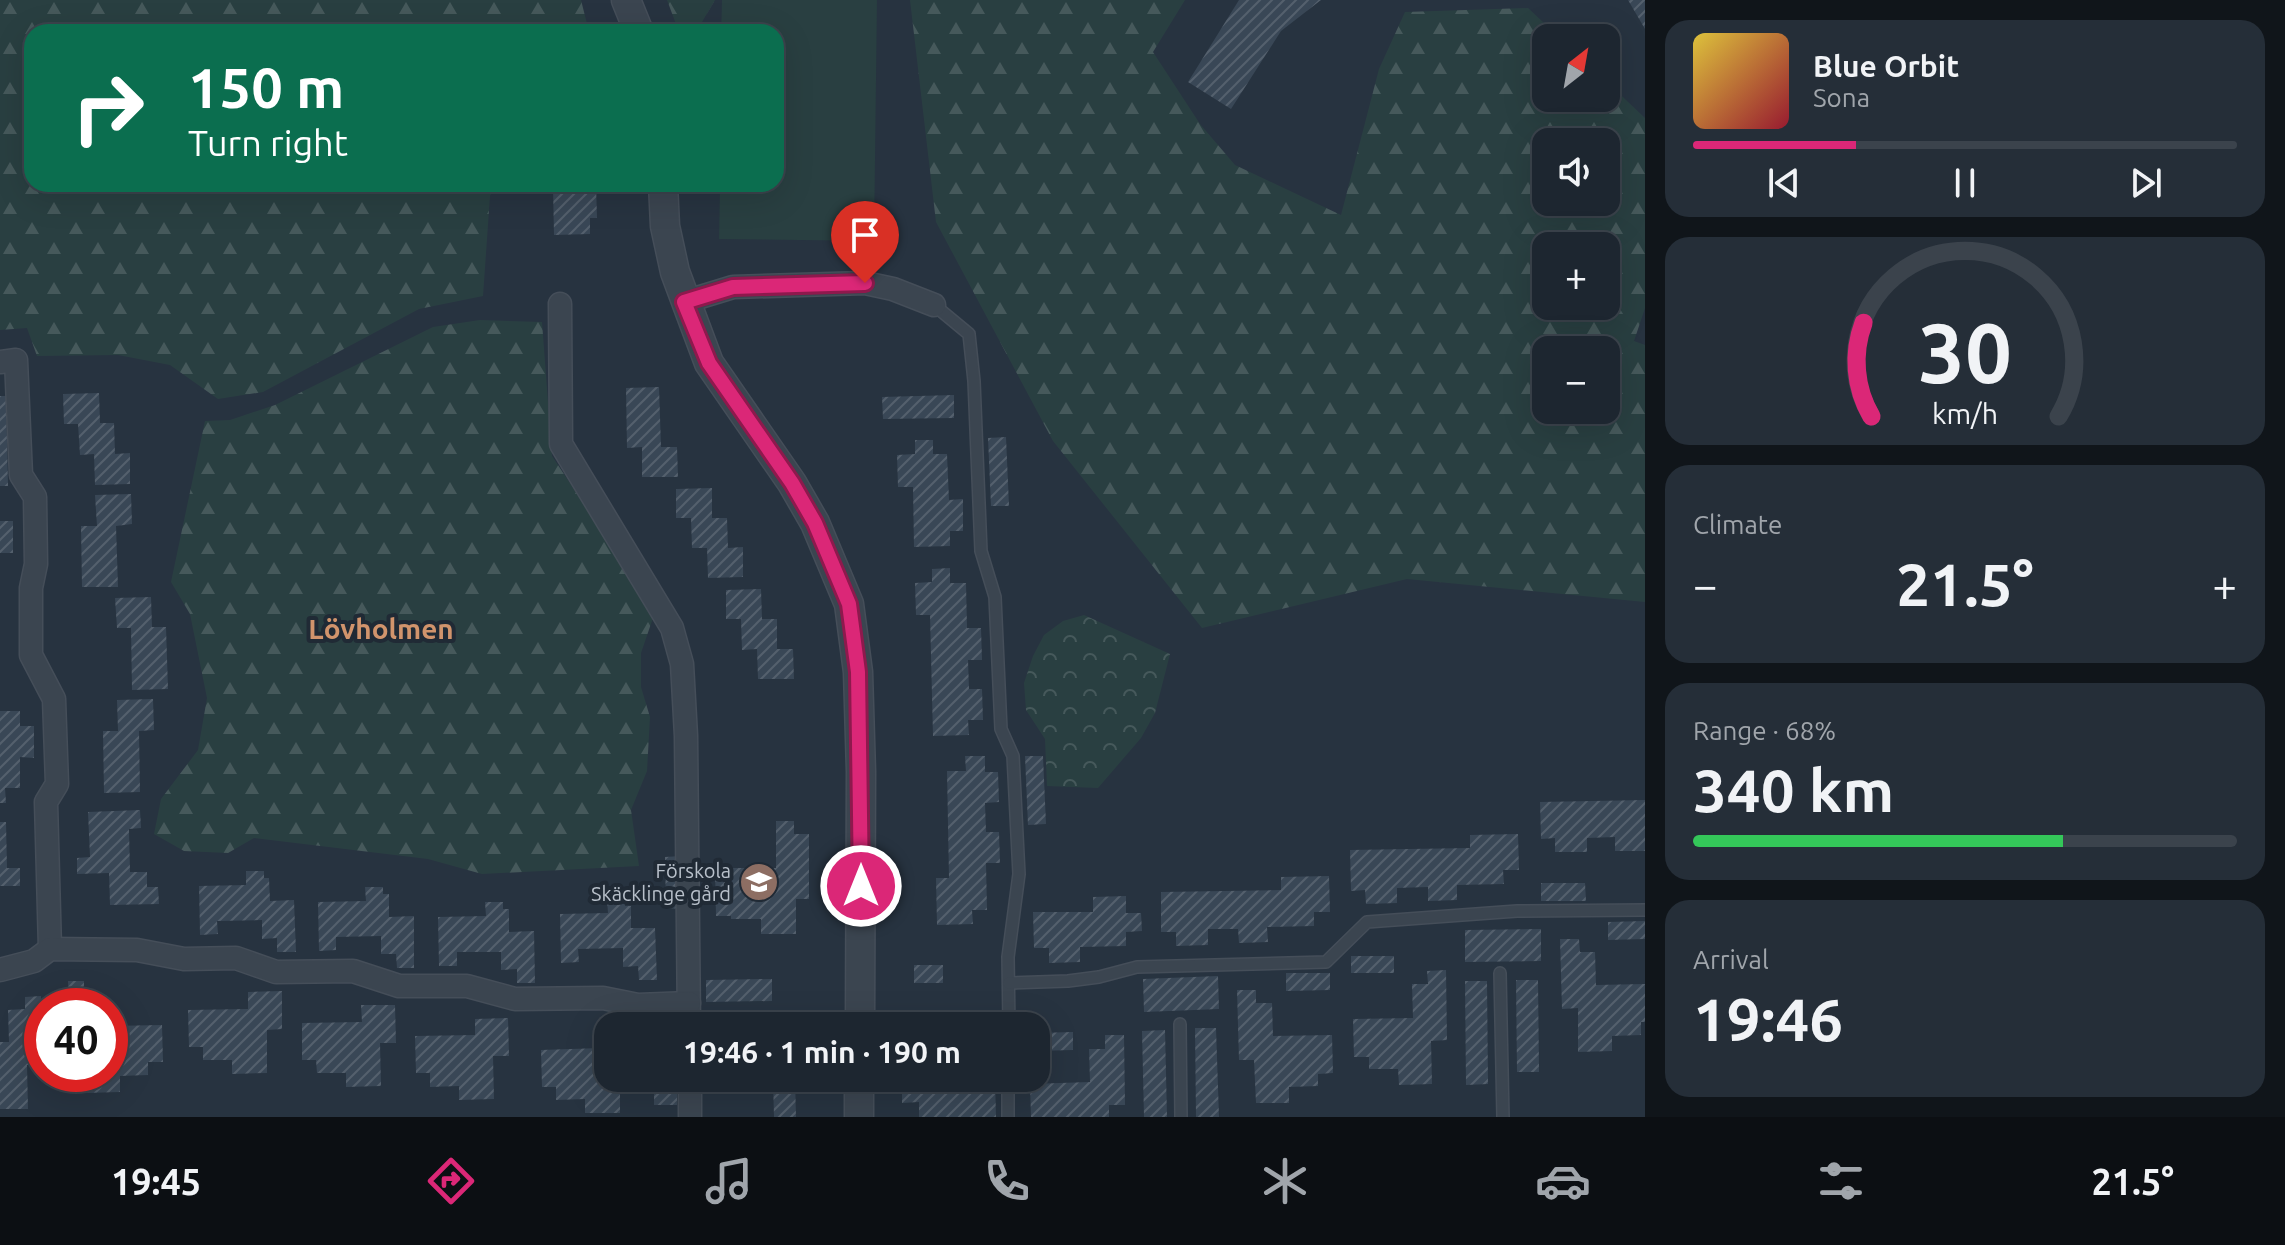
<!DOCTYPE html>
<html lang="en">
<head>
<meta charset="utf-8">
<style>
	body { margin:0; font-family:Ubuntu,sans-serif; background:#252e38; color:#f1f3f6; height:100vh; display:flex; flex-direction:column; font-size:30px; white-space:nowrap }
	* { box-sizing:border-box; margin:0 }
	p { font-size:26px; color:#a0a5ab }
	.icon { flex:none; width:44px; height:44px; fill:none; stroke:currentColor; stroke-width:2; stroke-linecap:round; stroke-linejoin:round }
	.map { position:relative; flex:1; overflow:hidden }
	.side { display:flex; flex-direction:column; gap:20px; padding:20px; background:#10151a; width:640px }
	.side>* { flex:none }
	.top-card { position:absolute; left:24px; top:24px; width:760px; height:168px; border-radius:24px; box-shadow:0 8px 32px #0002,0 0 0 2px #3b434c; background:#0b6e4f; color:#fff; overflow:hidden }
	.needle { width:52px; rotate:31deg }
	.controls { position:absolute; left:1532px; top:24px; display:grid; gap:16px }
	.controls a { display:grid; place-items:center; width:88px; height:88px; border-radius:16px; background:#1d2630; box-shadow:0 8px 32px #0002,0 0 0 2px #3b434c; font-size:40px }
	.speed { position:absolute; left:24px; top:988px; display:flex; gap:16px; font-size:40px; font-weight:700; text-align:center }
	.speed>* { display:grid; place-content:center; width:104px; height:104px; border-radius:50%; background:#1d2630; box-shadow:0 8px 32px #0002,0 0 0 2px #3b434c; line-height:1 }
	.speed .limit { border:12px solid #d22; background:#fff; color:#111 }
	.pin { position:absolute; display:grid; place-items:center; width:68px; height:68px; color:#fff; margin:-82px -34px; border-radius:50% 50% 50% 0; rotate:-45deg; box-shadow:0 0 8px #0007 }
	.pin .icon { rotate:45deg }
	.me { position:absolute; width:88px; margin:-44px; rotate:0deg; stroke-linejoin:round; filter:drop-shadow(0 0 6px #0008) }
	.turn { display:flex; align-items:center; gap:28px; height:168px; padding:0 32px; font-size:36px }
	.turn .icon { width:104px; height:104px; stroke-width:2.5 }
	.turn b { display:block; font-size:56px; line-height:68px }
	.big { font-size:60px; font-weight:700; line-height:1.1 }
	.side .card { flex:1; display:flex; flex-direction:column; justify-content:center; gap:12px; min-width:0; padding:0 28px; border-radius:24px; background:#252e38 }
	.side .dial { align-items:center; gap:0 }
	.dial svg { height:208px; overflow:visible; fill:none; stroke:#3b434c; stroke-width:7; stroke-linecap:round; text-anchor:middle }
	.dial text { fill:#f1f3f6; stroke:none }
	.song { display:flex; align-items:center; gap:24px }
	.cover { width:96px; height:96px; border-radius:12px; background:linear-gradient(135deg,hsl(50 70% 55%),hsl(350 70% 35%)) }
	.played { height:8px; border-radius:4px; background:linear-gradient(90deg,#db2777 30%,#3b434c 30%) }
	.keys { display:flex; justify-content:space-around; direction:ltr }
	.heat { display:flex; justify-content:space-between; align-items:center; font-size:44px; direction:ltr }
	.charge { height:12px; border-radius:6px; background:linear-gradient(90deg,#34c759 68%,#3b434c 0) }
	.trip { position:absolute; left:594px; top:1012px; width:456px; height:80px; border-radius:24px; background:#1d2630; box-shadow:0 8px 32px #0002,0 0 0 2px #3b434c; font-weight:700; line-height:80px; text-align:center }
	.tabs { display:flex; height:128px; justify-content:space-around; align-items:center; background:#0c0f13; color:#a0a5ab }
	.tabs .icon { width:56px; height:56px }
	.tabs .current { color:#db2777 }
	.tabs b { font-size:36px; color:#f1f3f6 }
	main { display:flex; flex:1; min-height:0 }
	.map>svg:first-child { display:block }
	.forest { fill:url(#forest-firs); fill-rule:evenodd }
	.park { fill:url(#park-crowns) }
	.pitch { fill:#293f41 }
	.building { fill:url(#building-hatch) }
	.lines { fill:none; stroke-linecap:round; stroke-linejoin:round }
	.service-casing { stroke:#454e59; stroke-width:14 }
	.minor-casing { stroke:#454e59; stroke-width:25 }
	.tertiary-casing { stroke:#454e59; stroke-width:31 }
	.service { stroke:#3b4550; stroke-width:11 }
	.minor { stroke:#3b4550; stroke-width:22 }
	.tertiary { stroke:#3b4550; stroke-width:28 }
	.route-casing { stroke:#8e194d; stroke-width:20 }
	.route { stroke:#db2777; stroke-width:14 }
	.labels { text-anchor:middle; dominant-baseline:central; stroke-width:8; stroke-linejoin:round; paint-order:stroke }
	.poi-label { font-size:20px; fill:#b8c0ca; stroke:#202a35; text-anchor:end }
	.district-label { font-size:28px; font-weight:bold; fill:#d1946c; stroke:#202a35 }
</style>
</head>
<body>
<main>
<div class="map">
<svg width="1645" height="1117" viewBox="0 0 1645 1117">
	<defs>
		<pattern id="forest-firs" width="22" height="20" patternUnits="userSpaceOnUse" patternTransform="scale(2)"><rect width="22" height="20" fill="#293f41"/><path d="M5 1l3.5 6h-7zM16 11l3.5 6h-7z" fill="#46595b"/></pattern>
		<pattern id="park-crowns" width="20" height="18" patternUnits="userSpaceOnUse" patternTransform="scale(2)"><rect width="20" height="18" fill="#293f41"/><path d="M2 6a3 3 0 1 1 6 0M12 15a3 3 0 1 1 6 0" fill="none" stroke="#46595b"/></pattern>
		<pattern id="building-hatch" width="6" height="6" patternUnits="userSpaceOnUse" patternTransform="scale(2)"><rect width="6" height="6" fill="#394756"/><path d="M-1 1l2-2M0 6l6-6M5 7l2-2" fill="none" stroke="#54606d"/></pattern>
	</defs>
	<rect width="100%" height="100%" fill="#273340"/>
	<!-- forest -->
	<g class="forest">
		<polygon points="0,0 581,0 589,32 32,32 32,184 495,184 490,196 483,296 419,309 263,392 218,399 170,365 118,355 37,356 27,328 0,330"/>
		<polygon points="667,0 715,0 696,32 679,32"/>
		<path d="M 910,0 L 1185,0 L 1153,52 L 1200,124 L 1235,165 L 1341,215 L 1379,69 L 1405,12 L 1528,8 L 1560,38 L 1546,38 L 1546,98 L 1606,98 L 1606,81 L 1645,118 L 1645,308 L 1634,341 L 1645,345 L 1645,602 L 1407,579 L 1202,628 L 1053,441 L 936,222 ZM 1546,142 L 1606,142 L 1606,202 L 1546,202 ZM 1546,246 L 1606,246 L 1606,306 L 1546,306 ZM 1546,350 L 1606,350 L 1606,410 L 1546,410 Z"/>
		<polygon points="480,320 542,322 552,456 655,612 641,653 641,687 650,717 647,771 631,810 639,866 482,874 428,859 254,838 228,853 184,851 154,834 161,799 198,750 207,698 190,614 171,582 205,421 230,420 275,405 433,327"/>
	</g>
	<!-- park -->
	<polygon class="park" points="1084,615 1170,654 1155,713 1141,738 1098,788 1047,786 1045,739 1026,710 1024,683 1033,656 1044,635 1063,621"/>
	<!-- pitch -->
	<polygon class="pitch" points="722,0 877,0 874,241 719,239 720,184 776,184 776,32 721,32"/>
	<!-- building -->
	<g class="building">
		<polygon points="1239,0 1321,0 1281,31 1231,109 1188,82"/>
		<polygon points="1628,0 1645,0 1645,29"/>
		<polygon points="524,184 596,184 597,218 590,218 590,234 554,235 553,187 524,188"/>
		<polygon points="659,387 661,447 677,447 678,477 642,477 642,447 627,448 626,388"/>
		<polygon points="99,393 100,423 114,423 115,454 130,453 130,484 95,485 94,454 80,455 78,424 64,424 63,394"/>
		<polygon points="954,395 954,418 883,419 882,397"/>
		<polygon points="0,396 6,396 8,486 0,486"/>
		<polygon points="1006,437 1009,506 991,506 988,438"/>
		<polygon points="915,440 933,440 933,454 947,454 949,500 963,499 963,531 950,531 950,546 914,547 913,487 898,487 897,455 915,454"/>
		<polygon points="712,488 712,518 727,518 728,548 743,547 743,577 708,578 707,548 692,548 691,518 676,518 676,489"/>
		<polygon points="131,494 132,524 116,526 118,587 82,587 81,526 97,526 95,495"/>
		<rect x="0" y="521" width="13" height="32"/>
		<polygon points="950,568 950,583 966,583 967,628 981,628 982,660 968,660 969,689 982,689 983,720 968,720 969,735 933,736 930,615 916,615 915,583 932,582 932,569"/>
		<polygon points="761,589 762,619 777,619 777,649 793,649 794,679 758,679 757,649 742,650 741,619 726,619 726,590"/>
		<polygon points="151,597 152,627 166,627 168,689 132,690 131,628 117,628 115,598"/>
		<polygon points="153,699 154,730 139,731 140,792 104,793 103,731 118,731 117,700"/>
		<polygon points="0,711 20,711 20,726 34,726 34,758 20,757 20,788 5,788 6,803 0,803"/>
		<polygon points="965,756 985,756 985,772 998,772 999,802 985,803 986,832 999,832 1000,863 986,863 987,910 972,910 973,924 937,925 936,878 949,878 947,771 966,771"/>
		<polygon points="1025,756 1043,756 1046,824 1028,825"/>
		<polygon points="1645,800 1645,851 1615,851 1615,837 1587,838 1587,852 1555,852 1555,838 1541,839 1540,802"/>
		<polygon points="140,810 141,828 129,829 130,872 147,872 147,887 158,887 159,904 110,905 109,873 77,874 77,858 90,857 88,812"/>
		<polygon points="776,821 794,821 794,834 809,834 809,899 796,899 796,934 761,934 761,919 731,919 731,916 716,916 715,868 776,868"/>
		<polygon points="0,822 6,822 7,868 20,868 20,886 0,886"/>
		<polygon points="1518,834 1519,870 1503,870 1504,884 1457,885 1457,900 1428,901 1428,887 1397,888 1397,903 1366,904 1365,890 1351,891 1350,850 1470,848 1470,835"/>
		<polygon points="681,856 682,908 666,909 665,857"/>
		<polygon points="246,871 264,871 264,878 269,878 270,901 294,900 296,952 277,952 277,938 262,939 262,920 217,921 218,934 200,935 199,886 246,885"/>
		<polygon points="1329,876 1330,912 1314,912 1314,926 1267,927 1268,942 1239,943 1238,929 1208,929 1208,945 1176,946 1176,932 1161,932 1161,892 1281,890 1281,877"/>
		<polygon points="1541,883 1585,883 1586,901 1541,901"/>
		<polygon points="365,887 383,887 383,894 389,894 389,917 414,916 414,968 397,968 396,954 381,954 381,936 336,937 336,950 319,951 318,902 366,901"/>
		<polygon points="1126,896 1126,913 1141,913 1142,931 1126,932 1126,946 1080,947 1080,962 1049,963 1049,948 1034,948 1033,912 1093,912 1093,897"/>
		<polygon points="607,899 625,899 625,906 631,906 631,928 655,928 657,980 639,980 638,966 623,967 623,948 578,949 579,962 561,963 560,914 608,913"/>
		<polygon points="485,902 503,902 503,909 509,909 509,932 534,931 535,983 517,983 517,969 501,970 501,952 457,952 457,966 439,966 438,917 486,916"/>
		<polygon points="1645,921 1645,939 1608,940 1608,922"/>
		<polygon points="1541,929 1541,961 1465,962 1465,930"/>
		<polygon points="1560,939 1579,939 1580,952 1595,952 1596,985 1645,984 1645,1022 1641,1022 1641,1035 1612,1036 1612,1051 1578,1052 1578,1008 1562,1009"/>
		<rect x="1351" y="956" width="43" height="17"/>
		<rect x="914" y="965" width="29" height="18"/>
		<polygon points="1446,970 1447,1040 1431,1041 1432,1084 1399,1085 1398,1069 1369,1069 1369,1057 1354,1057 1353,1019 1413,1018 1412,984 1428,984 1427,971"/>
		<polygon points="1286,973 1330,973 1330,990 1286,991"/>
		<polygon points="1218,976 1219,1009 1144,1012 1143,979"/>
		<polygon points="772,979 772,1001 706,1002 706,980"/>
		<polygon points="1516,980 1538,980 1539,1072 1517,1072"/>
		<polygon points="68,981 84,981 84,994 101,993 102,1006 69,1006"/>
		<polygon points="1465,981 1487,981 1488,1084 1466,1085"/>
		<polygon points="1237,990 1256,990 1256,1003 1272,1003 1273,1036 1332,1035 1333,1073 1318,1074 1318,1086 1289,1087 1289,1103 1256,1103 1254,1060 1239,1060"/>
		<polygon points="282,991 282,1029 267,1030 267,1073 232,1074 232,1060 203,1060 203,1047 189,1047 188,1010 248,1009 248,992"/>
		<polygon points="41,996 42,1065 27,1065 28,1109 0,1109 0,1042 9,1042 8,1010 25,1009 25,997"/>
		<polygon points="361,1005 395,1005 396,1043 380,1043 381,1086 346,1087 346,1073 317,1073 316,1060 302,1060 302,1023 362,1022"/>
		<polygon points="653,1013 675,1013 676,1026 653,1026"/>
		<polygon points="508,1018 509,1056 493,1056 494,1099 459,1100 459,1086 430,1087 430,1073 416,1073 415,1036 475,1035 475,1019"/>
		<polygon points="162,1025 163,1062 148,1062 148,1075 120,1076 120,1092 86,1093 85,1074 110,1074 110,1026"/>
		<polygon points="1195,1028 1216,1028 1219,1117 1196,1117"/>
		<polygon points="1165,1030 1167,1117 1144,1117 1142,1031"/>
		<polygon points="601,1032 608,1032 608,1078 620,1078 620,1113 585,1113 585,1099 556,1100 556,1087 542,1087 541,1050 601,1048"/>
		<polygon points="1073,1032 1073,1050 1036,1051 1036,1033"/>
		<polygon points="1105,1035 1124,1035 1125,1105 1109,1105 1109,1117 1031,1117 1030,1084 1090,1082 1089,1049 1105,1049"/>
		<rect x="654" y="1078" width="23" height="27"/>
		<polygon points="902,1078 995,1078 996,1117 919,1117 919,1102 902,1103"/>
		<polygon points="795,1079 796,1117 774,1117 773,1080"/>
	</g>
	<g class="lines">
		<defs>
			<g id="service">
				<polyline points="934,305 969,334 974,381 981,551 995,597 1001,729 1013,756 1019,874 1008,957 1009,1026"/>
				<polyline points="1500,973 1503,1117"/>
				<polyline points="1009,983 1068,981 1099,977 1137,967 1326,962 1367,922 1517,911 1645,910"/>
				<polyline points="1180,1024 1181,1117"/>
				<polyline points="1008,1117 1008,1078"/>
			</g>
			<g id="minor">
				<polyline points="684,302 733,287 865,283 893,289 934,305"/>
				<polyline points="560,304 561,444 672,628 682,664 686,736 689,1026"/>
				<polyline points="0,362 16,360 21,475 35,497 36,564 31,588 31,655 54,699 57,784 46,802 50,949"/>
				<polyline points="0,970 34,961 50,949 137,950 184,959 236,958 276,972 353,971 399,986 467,986 515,999 603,998 638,1005 689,1003"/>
				<polyline points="690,1078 690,1117"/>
			</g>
			<g id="tertiary">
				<polyline points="626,0 639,32"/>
				<polyline points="663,184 665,226 675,272 709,363 792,483 815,523 849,604 858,672 861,772 860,1026"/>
				<polyline points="859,1117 859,1078"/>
			</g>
		</defs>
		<!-- service casing -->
		<use href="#service" class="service-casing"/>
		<!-- minor casing -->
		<use href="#minor" class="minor-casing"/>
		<!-- tertiary casing -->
		<use href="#tertiary" class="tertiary-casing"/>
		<!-- service -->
		<use href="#service" class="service"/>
		<!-- minor -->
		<use href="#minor" class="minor"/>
		<!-- tertiary -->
		<use href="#tertiary" class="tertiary"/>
	</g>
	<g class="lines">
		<defs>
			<polyline id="route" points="861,886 858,672 849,604 815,523 792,483 709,363 684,302 733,287 865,283"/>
		</defs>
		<!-- route casing -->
		<use href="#route" class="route-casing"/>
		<!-- route -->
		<use href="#route" class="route"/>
	</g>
	<!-- icons -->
	<defs>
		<symbol id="school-disc" viewBox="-11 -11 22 22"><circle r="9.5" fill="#8d6e63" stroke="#202a35"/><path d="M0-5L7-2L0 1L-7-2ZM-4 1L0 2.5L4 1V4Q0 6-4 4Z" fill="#fff"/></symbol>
	</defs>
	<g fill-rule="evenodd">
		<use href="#school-disc" x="737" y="860" width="44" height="44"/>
	</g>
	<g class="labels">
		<!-- poi labels -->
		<g class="poi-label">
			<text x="731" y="870">Förskola<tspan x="731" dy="23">Skäcklinge gård</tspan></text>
		</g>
		<!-- district labels -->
		<g class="district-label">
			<text x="381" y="628">Lövholmen</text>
		</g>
	</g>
</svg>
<div class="controls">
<a><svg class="needle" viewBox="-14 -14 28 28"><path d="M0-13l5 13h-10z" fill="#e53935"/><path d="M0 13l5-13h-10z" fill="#a0a5ab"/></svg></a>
<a><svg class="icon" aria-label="sound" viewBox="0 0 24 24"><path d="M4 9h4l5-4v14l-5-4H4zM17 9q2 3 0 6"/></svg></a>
<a>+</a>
<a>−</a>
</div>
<div class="speed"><div class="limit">40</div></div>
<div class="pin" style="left:865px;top:283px;background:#d93025"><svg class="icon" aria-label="arrive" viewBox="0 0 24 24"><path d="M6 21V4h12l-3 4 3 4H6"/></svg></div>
<svg class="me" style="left:861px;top:886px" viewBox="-20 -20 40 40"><circle r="17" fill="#db2777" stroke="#fff" stroke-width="3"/><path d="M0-11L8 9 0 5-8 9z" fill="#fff"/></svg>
<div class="trip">19:46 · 1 min · 190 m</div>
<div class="top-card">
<div class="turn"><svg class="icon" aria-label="right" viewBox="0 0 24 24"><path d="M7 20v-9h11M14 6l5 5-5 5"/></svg><div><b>150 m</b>Turn right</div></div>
</div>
</div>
<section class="side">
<div class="card">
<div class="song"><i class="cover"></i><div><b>Blue Orbit</b><p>Sona</p></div></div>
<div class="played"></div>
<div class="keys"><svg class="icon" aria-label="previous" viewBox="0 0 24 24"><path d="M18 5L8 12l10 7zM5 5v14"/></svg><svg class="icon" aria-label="pause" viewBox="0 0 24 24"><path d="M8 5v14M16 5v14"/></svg><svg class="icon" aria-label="next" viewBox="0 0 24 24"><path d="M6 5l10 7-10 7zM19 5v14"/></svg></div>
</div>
<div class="card dial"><svg viewBox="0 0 100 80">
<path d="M14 69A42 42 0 1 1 86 69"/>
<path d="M14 69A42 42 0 0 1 11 33" stroke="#db2777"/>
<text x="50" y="56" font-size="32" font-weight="700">30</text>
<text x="50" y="72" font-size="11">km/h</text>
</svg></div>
<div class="card"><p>Climate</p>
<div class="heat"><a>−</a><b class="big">21.5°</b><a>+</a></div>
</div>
<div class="card"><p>Range · 68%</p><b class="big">340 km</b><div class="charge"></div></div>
<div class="card"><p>Arrival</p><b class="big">19:46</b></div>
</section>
</main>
<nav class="tabs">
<b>19:45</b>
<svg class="icon current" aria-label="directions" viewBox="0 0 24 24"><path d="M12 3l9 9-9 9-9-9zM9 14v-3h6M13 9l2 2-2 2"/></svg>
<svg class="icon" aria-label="music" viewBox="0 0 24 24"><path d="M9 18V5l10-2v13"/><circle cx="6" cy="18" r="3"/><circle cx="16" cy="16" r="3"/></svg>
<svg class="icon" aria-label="phone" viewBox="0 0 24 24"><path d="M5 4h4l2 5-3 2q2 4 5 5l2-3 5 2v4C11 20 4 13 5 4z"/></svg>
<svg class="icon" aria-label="climate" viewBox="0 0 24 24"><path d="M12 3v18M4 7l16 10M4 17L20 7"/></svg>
<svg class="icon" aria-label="car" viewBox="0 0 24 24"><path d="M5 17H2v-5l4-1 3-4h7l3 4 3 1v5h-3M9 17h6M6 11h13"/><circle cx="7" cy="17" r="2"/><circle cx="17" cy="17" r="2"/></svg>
<svg class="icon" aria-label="filters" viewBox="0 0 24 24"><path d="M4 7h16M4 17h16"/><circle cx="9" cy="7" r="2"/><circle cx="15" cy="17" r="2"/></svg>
<b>21.5°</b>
</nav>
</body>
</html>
